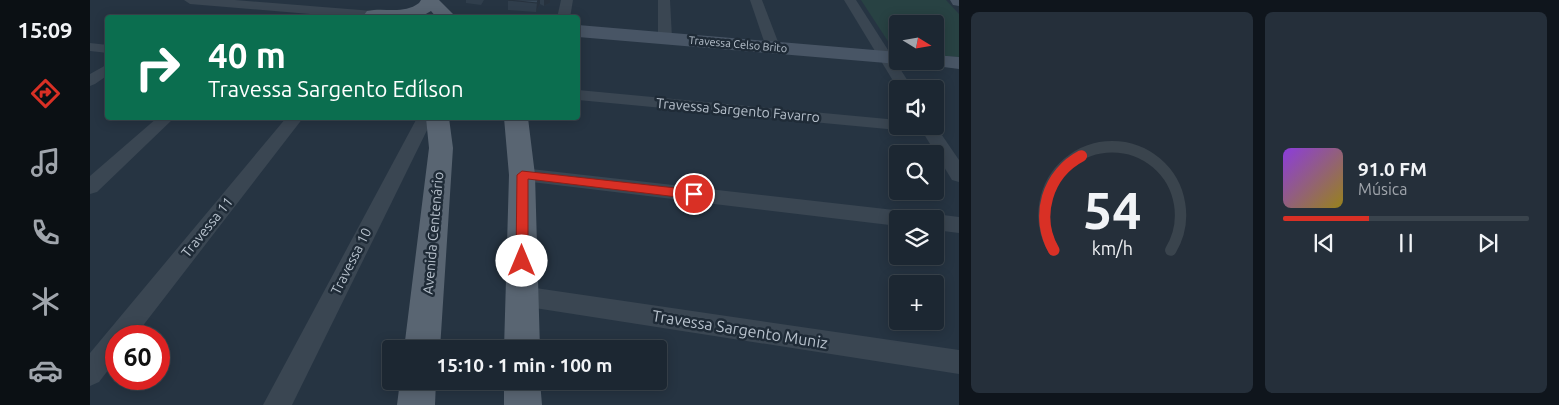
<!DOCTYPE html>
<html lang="pt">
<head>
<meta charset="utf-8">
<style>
	body { margin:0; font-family:Ubuntu,sans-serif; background:#252f3a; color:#f1f3f6; height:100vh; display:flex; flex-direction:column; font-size:19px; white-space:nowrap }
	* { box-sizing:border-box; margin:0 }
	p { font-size:16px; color:#a0a5ac }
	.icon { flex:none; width:28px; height:28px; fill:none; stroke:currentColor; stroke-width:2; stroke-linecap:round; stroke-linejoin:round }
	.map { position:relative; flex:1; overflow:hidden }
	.details { display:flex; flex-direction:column; gap:12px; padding:12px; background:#0f151c; width:600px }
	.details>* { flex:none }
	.banner { position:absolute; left:15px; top:15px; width:475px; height:105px; border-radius:5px; box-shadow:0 2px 12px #0003,0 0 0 1px #3a444d; background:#0b6e4f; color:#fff; overflow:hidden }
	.needle { width:32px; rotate:101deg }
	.controls { position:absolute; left:799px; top:15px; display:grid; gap:10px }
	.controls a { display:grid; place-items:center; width:55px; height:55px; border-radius:5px; background:#1c2732; box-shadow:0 2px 12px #0003,0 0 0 1px #3a444d; font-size:25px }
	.speed { position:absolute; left:15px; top:325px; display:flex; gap:10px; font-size:25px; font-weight:700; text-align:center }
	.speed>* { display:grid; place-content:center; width:65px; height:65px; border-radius:50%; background:#1c2732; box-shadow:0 2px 12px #0003,0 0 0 1px #3a444d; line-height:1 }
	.speed .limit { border:8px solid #d22; background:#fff; color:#111 }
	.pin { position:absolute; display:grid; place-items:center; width:42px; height:42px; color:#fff; margin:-21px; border:2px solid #fff; border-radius:50%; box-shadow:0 1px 5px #0007 }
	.me { position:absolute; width:55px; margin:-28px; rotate:0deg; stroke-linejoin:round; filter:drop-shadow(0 0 4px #0008) }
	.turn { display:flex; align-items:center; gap:18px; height:105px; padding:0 20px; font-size:22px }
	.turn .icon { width:65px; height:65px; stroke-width:2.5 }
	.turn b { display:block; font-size:35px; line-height:42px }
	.details .card { flex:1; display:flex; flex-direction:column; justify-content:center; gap:8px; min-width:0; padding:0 18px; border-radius:8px; background:#252f3a }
	.details .dial { align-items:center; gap:0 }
	.dial svg { height:130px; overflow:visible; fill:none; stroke:#3a444d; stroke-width:7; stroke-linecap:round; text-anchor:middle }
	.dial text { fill:#f1f3f6; stroke:none }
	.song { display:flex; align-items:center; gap:15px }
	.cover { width:60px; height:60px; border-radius:8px; background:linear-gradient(135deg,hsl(270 70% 55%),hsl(50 70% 35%)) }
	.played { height:5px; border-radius:2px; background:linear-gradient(90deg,#d93025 35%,#3a444d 35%) }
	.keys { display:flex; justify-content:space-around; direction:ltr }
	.details .tiles { flex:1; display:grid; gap:12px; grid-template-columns:repeat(2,1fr) }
	.trip { position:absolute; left:292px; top:340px; width:285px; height:50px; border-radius:5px; background:#1c2732; box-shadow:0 2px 12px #0003,0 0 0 1px #3a444d; font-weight:600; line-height:50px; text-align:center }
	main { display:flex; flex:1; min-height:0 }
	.tab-bar { display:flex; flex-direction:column; width:90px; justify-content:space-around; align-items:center; background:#0b1014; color:#a0a5ac }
	.tab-bar .icon { width:35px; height:35px }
	.tab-bar .on { color:#d93025 }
	.tab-bar b { font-size:22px; color:#f1f3f6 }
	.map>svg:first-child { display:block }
	.green { fill:#284243 }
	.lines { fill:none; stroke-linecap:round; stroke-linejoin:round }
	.street { fill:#3a4652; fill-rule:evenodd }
	.secondary { fill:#485565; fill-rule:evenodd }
	.primary { fill:#596572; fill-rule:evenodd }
	.wall { fill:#303e4c }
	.shaded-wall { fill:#27323e }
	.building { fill:#384858; stroke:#27323e }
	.route { fill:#d93025; stroke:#8d1f18 }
	.labels { text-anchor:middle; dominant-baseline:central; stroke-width:5; stroke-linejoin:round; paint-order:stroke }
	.far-street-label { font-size:11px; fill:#b7c1cc; stroke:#1f2b37 }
	.street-label { font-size:14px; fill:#b7c1cc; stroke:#1f2b37 }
	.near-street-label { font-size:16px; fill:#b7c1cc; stroke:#1f2b37 }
</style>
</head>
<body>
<main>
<nav class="tab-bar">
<b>15:09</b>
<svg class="icon on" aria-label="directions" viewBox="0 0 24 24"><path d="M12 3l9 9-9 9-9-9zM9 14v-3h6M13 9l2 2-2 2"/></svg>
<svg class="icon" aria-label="music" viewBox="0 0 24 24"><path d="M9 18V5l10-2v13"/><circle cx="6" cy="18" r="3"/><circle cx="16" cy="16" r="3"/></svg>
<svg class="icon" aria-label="phone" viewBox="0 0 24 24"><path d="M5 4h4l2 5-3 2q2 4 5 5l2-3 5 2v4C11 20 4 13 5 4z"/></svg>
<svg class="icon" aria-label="climate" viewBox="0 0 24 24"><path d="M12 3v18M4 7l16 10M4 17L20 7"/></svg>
<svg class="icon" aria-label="car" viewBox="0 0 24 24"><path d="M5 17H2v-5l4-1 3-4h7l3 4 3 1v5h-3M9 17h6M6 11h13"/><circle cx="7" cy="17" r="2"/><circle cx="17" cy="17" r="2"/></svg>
</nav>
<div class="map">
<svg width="869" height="405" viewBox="0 0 869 405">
	<rect width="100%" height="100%" fill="#263442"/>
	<!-- green -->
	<polygon class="green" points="771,0 856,0 869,14 869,57 845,55 845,24 808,24 807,52 805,52"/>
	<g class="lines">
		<!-- street -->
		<g class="street">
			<polygon points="94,0 145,0 283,11 289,15 288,18 267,18 100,4"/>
			<polygon points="471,0 483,0 480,18 467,18"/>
			<polygon points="568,0 580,0 582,38 575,42 568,38"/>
			<polygon points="660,0 672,0 690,47 688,50 678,50 676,47"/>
			<polygon points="754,0 766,0 823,89 808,89"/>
			<polygon points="0,43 18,45 18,53 0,51"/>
			<polygon points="18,64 18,75 5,84 0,86 0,74"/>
			<polygon points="488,90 808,120 808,126 816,126 808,130 488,100"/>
			<polygon points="67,118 84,118 7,192 0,194 0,176"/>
			<polygon points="196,118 213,118 45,336 26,336 26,360 9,382 0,386 0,353"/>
			<polygon points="327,118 343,118 202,405 173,405"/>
			<polygon points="845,125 869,160 869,182 862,180 829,126"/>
			<polygon points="432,168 813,211 820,213 823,219 808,219 808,226 425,180 423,175 425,170"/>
			<polygon points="845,214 869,217 869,233 845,230 845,219 836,219"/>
			<polygon points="432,286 869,350 869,374 432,306 424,303 420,296 424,289"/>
		</g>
		<!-- secondary -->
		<g class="secondary">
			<polygon points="860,0 869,0 869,6 863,5"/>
			<polygon points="488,25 808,52 808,61 816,61 808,64 488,37"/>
			<polygon points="845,55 869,57 869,69 838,65 835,61 845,61"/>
		</g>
		<!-- primary -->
		<g class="primary">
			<path d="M 331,0 L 349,0 L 367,18 L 347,18 L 341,11 L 329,18 L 276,18 L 274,15 L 277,11 C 295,7 313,15 329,3 Z"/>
			<polygon points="336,118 359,118 363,148 350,349 314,349 339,148"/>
			<polygon points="414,118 438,118 445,175 450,349 414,349 419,175"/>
			<polygon points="310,381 346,381 345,405 307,405"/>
			<polygon points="414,381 450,381 452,405 414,405"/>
		</g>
	</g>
	<!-- wall -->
	<g class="wall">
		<polygon points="376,0 394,0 391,5 376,3"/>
		<polygon points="418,0 460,0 460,3 454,6 450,4 446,12 418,10"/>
	</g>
	<!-- shaded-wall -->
	<g class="shaded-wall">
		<polygon points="448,0 450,0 450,4 446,12 447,3"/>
		<polygon points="454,0 460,0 460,3 454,6"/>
	</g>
	<!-- building -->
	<polygon class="building" points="418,0 448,0 447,3"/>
	<!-- route -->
	<polygon class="route" points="432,171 604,190 609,194 604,199 438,179 438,261 436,265 432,266 427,265 426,261 427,175"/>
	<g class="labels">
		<!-- far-street labels -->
		<g class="far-street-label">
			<text transform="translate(648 44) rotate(5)">Travessa Celso Brito</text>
		</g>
		<!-- street labels -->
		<g class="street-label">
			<text transform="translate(648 110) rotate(5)">Travessa Sargento Favarro</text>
			<text transform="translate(117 227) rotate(-51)">Travessa 11</text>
			<text transform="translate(343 233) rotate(-85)">Avenida Centenário</text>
			<text transform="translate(261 261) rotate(-63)">Travessa 10</text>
		</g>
		<!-- near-street labels -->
		<g class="near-street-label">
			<text transform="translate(650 329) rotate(9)">Travessa Sargento Muniz</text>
		</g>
	</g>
</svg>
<div class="controls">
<a><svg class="needle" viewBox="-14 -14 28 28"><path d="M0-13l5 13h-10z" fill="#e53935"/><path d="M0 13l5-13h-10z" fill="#a0a5ac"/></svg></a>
<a><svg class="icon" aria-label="sound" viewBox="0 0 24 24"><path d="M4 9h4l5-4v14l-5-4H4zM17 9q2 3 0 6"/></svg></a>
<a><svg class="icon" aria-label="search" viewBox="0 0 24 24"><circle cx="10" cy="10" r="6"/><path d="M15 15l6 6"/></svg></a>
<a><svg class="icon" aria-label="layers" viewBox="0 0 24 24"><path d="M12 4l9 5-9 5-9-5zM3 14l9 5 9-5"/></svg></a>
<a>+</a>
</div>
<div class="speed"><div class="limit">60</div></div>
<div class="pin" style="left:604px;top:194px;background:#d93025"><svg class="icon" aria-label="arrive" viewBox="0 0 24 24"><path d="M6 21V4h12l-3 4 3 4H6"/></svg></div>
<svg class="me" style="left:432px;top:261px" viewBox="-20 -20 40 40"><circle r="19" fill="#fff"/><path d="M0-13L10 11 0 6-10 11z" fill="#d93025"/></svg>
<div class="trip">15:10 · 1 min · 100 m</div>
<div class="banner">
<div class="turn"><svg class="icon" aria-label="right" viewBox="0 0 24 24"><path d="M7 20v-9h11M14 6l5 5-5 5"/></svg><div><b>40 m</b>Travessa Sargento Edílson</div></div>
</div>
</div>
<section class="details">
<div class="tiles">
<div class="card dial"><svg viewBox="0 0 100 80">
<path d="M14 69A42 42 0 1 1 86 69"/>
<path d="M14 69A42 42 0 0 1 31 11" stroke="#d93025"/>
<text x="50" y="56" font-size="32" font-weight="700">54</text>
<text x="50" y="72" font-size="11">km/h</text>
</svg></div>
<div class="card">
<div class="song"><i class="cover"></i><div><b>91.0 FM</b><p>Música</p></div></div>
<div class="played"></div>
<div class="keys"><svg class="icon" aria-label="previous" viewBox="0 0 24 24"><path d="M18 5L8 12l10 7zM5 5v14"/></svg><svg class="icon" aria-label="pause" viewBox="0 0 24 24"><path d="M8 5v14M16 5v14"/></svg><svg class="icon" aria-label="next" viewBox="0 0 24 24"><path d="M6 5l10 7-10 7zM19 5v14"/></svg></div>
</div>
</div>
</section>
</main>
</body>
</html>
